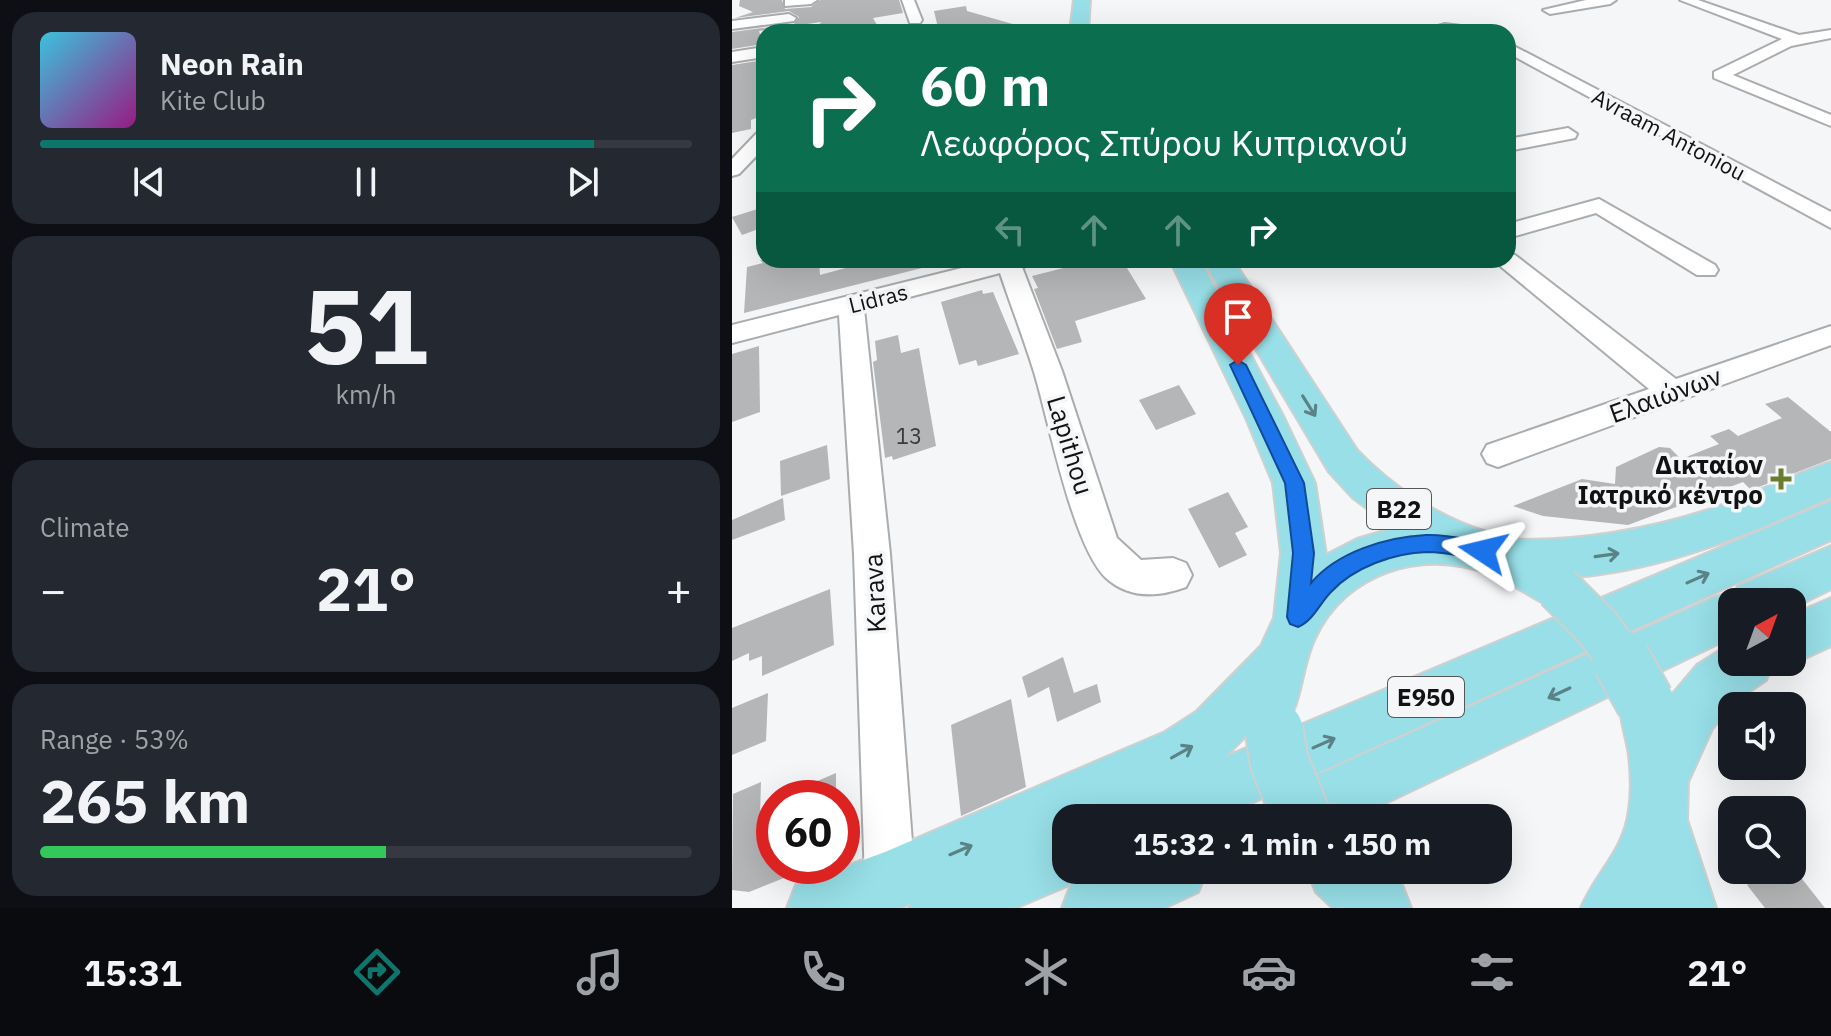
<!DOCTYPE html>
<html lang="en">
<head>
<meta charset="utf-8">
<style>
	body { margin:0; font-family:"IBM Plex Sans",sans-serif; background:#242831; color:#f1f3f6; height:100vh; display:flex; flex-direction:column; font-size:30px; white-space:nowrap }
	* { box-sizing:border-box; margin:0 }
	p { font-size:26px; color:#9ea1a6 }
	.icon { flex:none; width:44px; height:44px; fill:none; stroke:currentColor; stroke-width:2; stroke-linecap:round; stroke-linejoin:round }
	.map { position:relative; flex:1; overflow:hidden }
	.side { display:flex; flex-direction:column; gap:12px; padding:12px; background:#0d0f14; width:732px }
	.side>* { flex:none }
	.banner { position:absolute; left:24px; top:24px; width:760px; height:244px; border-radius:24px; box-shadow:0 8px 32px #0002; background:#0b6e4f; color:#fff; overflow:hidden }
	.needle { width:52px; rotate:41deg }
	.fabs { position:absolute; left:986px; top:588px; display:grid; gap:16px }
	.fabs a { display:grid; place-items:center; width:88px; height:88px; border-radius:16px; background:#171b24; box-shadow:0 8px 32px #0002; font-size:40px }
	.speed { position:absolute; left:24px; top:780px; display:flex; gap:16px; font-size:40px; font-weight:700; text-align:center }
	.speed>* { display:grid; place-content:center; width:104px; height:104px; border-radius:50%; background:#171b24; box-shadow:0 8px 32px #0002; line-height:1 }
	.speed .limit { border:12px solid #d22; background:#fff; color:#111 }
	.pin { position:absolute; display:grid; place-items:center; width:68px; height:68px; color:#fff; margin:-82px -34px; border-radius:50% 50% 50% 0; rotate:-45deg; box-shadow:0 0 8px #0007 }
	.pin .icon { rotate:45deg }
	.me { position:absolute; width:88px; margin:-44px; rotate:280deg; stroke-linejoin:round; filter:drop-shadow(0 0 6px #0008) }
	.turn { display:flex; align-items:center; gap:28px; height:168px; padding:0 32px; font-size:36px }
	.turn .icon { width:104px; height:104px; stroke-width:2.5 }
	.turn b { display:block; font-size:56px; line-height:68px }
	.lanes { display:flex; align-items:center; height:76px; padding:0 32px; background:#0003; justify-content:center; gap:40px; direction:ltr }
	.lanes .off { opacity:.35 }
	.big { font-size:60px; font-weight:700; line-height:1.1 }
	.side .card { flex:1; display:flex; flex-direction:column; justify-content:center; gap:12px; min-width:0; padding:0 28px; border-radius:24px; background:#242831 }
	.side .dial { align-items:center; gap:0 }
	.dial b { font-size:104px; line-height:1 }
	.song { display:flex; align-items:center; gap:24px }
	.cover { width:96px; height:96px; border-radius:12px; background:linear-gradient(135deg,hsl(190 70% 55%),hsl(310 70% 35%)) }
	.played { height:8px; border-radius:4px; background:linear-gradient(90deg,#0f766e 85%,#363941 85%) }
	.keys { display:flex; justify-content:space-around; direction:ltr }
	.heat { display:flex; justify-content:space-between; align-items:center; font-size:44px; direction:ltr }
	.charge { height:12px; border-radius:6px; background:linear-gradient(90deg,#34c759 53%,#363941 0) }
	.trip { position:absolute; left:320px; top:804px; width:460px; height:80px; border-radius:24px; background:#171b24; box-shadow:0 8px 32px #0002; font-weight:700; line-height:80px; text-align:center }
	.tab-bar { display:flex; height:128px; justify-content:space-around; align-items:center; background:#090b0e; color:#9ea1a6 }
	.tab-bar .icon { width:56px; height:56px }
	.tab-bar .current { color:#0f766e }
	.tab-bar b { font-size:36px; color:#f1f3f6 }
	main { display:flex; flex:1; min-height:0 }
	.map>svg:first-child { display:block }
	.building { fill:#b4b6b7 }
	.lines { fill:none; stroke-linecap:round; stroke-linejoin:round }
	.minor-casing { stroke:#aaacae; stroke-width:4 }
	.major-casing { stroke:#cfd0d0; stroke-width:4 }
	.minor { fill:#fff; fill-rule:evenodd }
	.major { fill:#98dfe7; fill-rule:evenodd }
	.major-bridge-far1-casing { stroke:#cfd0d0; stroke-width:49; stroke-linecap:butt }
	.major-bridge-casing { stroke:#cfd0d0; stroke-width:61; stroke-linecap:butt }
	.major-bridge-far1 { stroke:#98dfe7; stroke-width:45 }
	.major-bridge { stroke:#98dfe7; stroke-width:57 }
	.oneway { stroke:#5b8387 }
	.route { fill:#1a73e8; stroke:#114b97; stroke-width:2 }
	.poi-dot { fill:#6a7d2e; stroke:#f4f6f8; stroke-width:3 }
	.labels { text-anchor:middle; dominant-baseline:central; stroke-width:7; stroke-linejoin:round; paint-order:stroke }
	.far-street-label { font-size:22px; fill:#111212; stroke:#f4f6f8 }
	.number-label { font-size:22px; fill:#3a3b3b }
	.shield { fill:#f4f6f8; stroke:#555657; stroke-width:2 }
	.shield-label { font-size:24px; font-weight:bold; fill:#111212 }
	.street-label { font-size:26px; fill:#111212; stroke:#f4f6f8 }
	.poi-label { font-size:26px; font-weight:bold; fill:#111212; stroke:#f4f6f8; text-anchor:end }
</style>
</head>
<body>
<main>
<section class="side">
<div class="card">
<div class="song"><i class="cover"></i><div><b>Neon Rain</b><p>Kite Club</p></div></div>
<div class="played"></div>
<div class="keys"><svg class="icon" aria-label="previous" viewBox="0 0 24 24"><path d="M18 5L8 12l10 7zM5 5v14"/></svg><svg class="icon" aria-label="pause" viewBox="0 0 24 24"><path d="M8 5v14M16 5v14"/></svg><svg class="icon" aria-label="next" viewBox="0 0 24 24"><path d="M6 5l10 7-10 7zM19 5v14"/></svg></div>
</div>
<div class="card dial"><b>51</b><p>km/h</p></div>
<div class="card"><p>Climate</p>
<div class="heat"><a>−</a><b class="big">21°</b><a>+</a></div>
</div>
<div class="card"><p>Range · 53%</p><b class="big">265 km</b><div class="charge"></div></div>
</section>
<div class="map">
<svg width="1099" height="908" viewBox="0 0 1099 908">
	<rect width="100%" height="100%" fill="#f4f6f8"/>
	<!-- building -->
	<g class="building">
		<polygon points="8,0 50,0 53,9 79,7 88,0 167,0 171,13 141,18 149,32 82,32 89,22 27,31 31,44 0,49 0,32 62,24 67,17 57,11 3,18 21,12 7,6"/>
		<polygon points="234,6 235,11 291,27 290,32 207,32 202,11"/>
		<polygon points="32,60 32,85 24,88 32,91 32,115 19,120 19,129 0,133 0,65"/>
		<polygon points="32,207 32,227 10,235 0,217"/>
		<polygon points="28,260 87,260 88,275 143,260 198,260 198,266 12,313 15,267 31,263"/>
		<polygon points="363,260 390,260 414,299 343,321 350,342 325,349 302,289 306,288 300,276"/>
		<polygon points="250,290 251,294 261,292 287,354 246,366 244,360 227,365 209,302"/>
		<polygon points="166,335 169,353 187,348 204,446 161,460 160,456 153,458 141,362 145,360 143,341"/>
		<polygon points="27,346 28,412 0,422 0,354"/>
		<polygon points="447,385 464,414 424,430 407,400"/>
		<polygon points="1056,397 1099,432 1099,459 1019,490 1011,482 896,525 811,516 781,506 850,479 883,484 884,467 927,447 938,448 949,459 987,444 978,436 997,429 1006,436 1050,418 1033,404"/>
		<polygon points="95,445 98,479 49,496 48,461"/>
		<polygon points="496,492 516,527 503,533 515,555 487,568 456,509"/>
		<polygon points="51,498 53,520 0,540 0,520"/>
		<polygon points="98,589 102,645 30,676 30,656 17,661 17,653 0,661 0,628"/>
		<polygon points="331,657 342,693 365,684 369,702 325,722 317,687 296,698 290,677"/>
		<polygon points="36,693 34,741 0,755 0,708"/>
		<polygon points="279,699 294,787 229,816 219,725"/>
		<polygon points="104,773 104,798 46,798"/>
		<polygon points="29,782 27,847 42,840 42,866 82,866 17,892 0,890 1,794"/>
		<polygon points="1012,870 1063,870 1093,908 1033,908 1015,885 1020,882"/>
	</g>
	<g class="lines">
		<defs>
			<g id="minor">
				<polygon points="53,0 85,0 79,4 53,6"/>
				<polygon points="170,0 182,0 190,20 188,23 178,23"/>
				<polygon points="854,0 884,0 878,4 818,14 811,10"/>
				<polygon points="948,0 966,0 1067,35 1099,30 1099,38 1059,46 1001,75 1099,115 1099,126 982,78 982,72 1050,39"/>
				<polygon points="57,14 64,18 62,21 0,29 0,21"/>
				<polygon points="713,24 745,28 752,32 685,32"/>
				<polygon points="776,43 1099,212 1099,228 776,53"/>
				<polygon points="32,47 32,57 0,62 0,52"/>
				<polygon points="836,128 845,134 843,138 776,151 776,139"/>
				<polygon points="32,131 32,148 7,174 0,176 0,159 25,133"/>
				<polygon points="867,199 983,265 986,270 983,275 965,275 864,213 776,238 776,224"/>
				<polygon points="776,253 783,255 944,379 1099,326 1099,345 766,467 755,463 750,454 755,445 917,389 767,265 763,260 776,260"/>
				<path d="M 262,260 L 303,260 L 299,265 L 290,267 L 330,371 L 385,538 L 409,560 L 441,558 L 454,563 L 460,575 L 454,587 C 427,597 397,599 374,578 C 340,545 317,421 302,372 C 292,339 279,306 268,273 L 132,309 L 158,554 L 183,881 L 176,899 L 158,906 L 140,899 L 133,881 L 122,554 L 107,315 L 0,343 L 0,325 Z"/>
			</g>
			<g id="major">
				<polygon points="342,0 358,0 356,32 338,32"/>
				<path d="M 438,260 L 468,260 L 552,418 L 583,483 L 594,555 L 625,539 L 662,528 L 621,498 L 597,472 L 471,260 L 501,260 L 625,450 C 660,487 709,519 758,533 C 763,535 770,539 775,539 C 844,543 920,529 985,507 C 1024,493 1060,475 1099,462 L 1099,497 C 1018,534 934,569 844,577 L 850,588 L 843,603 L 826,610 C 801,600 781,582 755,573 C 689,549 614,572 583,638 C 572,660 571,686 562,709 L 543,716 L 536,713 L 493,757 L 1099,501 L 1099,540 L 486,818 L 389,818 L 394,807 L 369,818 L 334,818 L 334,870 L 358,870 L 356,877 L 283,908 L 177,908 L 179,903 L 168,908 L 55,908 L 64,885 L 153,852 L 433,732 L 464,712 L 529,646 L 542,618 L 549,553 L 541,483 L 514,418 Z"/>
				<path d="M 1099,546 L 1099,589 L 1060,608 L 1060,602 L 1000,602 L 1000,637 L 917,677 L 932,683 L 938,697 L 965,665 L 1000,643 L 1000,662 L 1041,662 L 1034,680 L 1002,702 L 980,729 L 956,782 L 955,820 L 984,908 L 849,908 C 864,872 892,851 897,810 C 900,792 899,773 897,755 C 894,733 883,710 892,689 L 622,818 L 527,818 L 536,797 L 983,597 L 1004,591 L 1006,586 Z"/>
				<polygon points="1099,598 1099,646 1060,664 1054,662 1060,662 1060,615"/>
				<polygon points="374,870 475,870 466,892 432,908 330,908 339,885"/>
				<polygon points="575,870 652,870 670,885 679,908 601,908 584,892"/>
			</g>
		</defs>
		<!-- minor casing -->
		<use href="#minor" class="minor-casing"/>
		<!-- major casing -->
		<use href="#major" class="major-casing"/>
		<!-- minor -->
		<use href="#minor" class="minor"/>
		<!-- major -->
		<use href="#major" class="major"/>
		<defs>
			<polyline id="major-bridge-far1" points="826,588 865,627 890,661"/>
			<g id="major-bridge">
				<polyline points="889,659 913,702"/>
				<polyline points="542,730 547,761 570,818"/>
			</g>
		</defs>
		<!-- major-bridge-far1 casing -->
		<use href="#major-bridge-far1" class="major-bridge-far1-casing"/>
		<!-- major-bridge casing -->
		<use href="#major-bridge" class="major-bridge-casing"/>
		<!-- major-bridge-far1 -->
		<use href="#major-bridge-far1" class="major-bridge-far1"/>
		<!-- major-bridge -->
		<use href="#major-bridge" class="major-bridge"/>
	</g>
	<!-- one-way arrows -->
	<defs><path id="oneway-shaft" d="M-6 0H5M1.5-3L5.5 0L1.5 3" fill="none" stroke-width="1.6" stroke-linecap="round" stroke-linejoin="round" transform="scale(2)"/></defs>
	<g class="oneway">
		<use href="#oneway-shaft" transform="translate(577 406) rotate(58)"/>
		<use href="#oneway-shaft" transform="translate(875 555) rotate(-8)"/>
		<use href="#oneway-shaft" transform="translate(966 578) rotate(-24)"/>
		<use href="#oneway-shaft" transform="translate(827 693) rotate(155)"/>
		<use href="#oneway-shaft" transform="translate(592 743) rotate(-24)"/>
		<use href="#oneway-shaft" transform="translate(450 752) rotate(-29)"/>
		<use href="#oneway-shaft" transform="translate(229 850) rotate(-23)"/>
	</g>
	<!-- route -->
	<path class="route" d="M 506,360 L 514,365 L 572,483 L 582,553 L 579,583 C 605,552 654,537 694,535 C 712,534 733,539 751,542 L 758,544 L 761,551 L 758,557 L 751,560 C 733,557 713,552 695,552 C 662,553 622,567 599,592 C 588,603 581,621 566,627 L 558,624 L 555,617 L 561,553 L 553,483 L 498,365 Z"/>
	<!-- markers -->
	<path class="poi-dot" d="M1045 467h8v8h8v8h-8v8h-8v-8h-8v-8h8z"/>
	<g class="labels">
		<!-- far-street labels -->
		<g class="far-street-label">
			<text transform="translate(937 134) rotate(28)">Avraam Antoniou</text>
			<text transform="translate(146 298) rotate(-14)">Lidras</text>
		</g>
		<!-- number labels -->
		<g class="number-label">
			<text x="177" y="435">13</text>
		</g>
		<!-- shield labels -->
		<g class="shield">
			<rect x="635" y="489" width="64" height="40" rx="6"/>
			<rect x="656" y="677" width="76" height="40" rx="6"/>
		</g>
		<g class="shield-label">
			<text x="667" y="509">B22</text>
			<text x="694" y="697">E950</text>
		</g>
		<!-- street labels -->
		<g class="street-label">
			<text transform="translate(933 394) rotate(-20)">Ελαιώνων</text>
			<text transform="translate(339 445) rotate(73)">Lapithou</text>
			<text transform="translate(142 593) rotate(-93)">Karava</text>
		</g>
		<!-- poi labels -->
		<g class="poi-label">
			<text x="1031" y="464">Δικταίον<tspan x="1031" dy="30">Ιατρικό κέντρο</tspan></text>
		</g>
	</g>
</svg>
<div class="fabs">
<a><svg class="needle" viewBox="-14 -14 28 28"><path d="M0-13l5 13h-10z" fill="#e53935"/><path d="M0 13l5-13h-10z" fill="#9ea1a6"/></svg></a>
<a><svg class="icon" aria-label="sound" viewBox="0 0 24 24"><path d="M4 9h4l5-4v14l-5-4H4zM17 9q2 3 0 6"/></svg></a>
<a><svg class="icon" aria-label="search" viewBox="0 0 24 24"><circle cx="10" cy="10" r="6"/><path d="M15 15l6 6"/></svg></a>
</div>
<div class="speed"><div class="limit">60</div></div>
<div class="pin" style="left:506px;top:365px;background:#d93025"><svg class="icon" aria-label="arrive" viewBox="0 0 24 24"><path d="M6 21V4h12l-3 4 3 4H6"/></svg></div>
<svg class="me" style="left:751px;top:551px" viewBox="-20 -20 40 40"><path d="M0-17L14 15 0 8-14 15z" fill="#1a73e8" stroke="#fff" stroke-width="4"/></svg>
<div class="trip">15:32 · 1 min · 150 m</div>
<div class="banner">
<div class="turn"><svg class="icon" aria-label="right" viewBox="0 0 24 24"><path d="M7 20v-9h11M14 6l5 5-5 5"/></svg><div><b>60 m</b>Λεωφόρος Σπύρου Κυπριανού</div></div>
<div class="lanes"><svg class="icon off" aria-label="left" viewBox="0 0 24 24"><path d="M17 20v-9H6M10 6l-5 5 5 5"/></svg><svg class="icon off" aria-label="ahead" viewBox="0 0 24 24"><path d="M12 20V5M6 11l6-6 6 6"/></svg><svg class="icon off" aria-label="ahead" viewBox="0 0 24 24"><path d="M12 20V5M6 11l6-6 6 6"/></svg><svg class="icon" aria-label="right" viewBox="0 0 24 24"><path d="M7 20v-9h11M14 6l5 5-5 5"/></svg></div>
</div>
</div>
</main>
<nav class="tab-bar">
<b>15:31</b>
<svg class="icon current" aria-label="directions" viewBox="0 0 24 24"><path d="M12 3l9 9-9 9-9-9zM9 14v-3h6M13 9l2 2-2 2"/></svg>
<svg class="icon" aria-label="music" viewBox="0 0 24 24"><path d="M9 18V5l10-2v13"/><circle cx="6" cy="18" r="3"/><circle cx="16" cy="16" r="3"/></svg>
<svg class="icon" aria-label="phone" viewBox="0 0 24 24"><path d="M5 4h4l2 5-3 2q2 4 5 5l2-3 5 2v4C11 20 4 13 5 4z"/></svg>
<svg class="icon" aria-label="climate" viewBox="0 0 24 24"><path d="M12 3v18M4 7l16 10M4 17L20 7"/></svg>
<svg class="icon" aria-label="car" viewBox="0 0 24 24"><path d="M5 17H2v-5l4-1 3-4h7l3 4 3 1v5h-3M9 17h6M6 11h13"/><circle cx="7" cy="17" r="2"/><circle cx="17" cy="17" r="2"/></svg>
<svg class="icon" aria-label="filters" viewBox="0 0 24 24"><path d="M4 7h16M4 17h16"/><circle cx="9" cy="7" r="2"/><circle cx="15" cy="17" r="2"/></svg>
<b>21°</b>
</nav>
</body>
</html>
